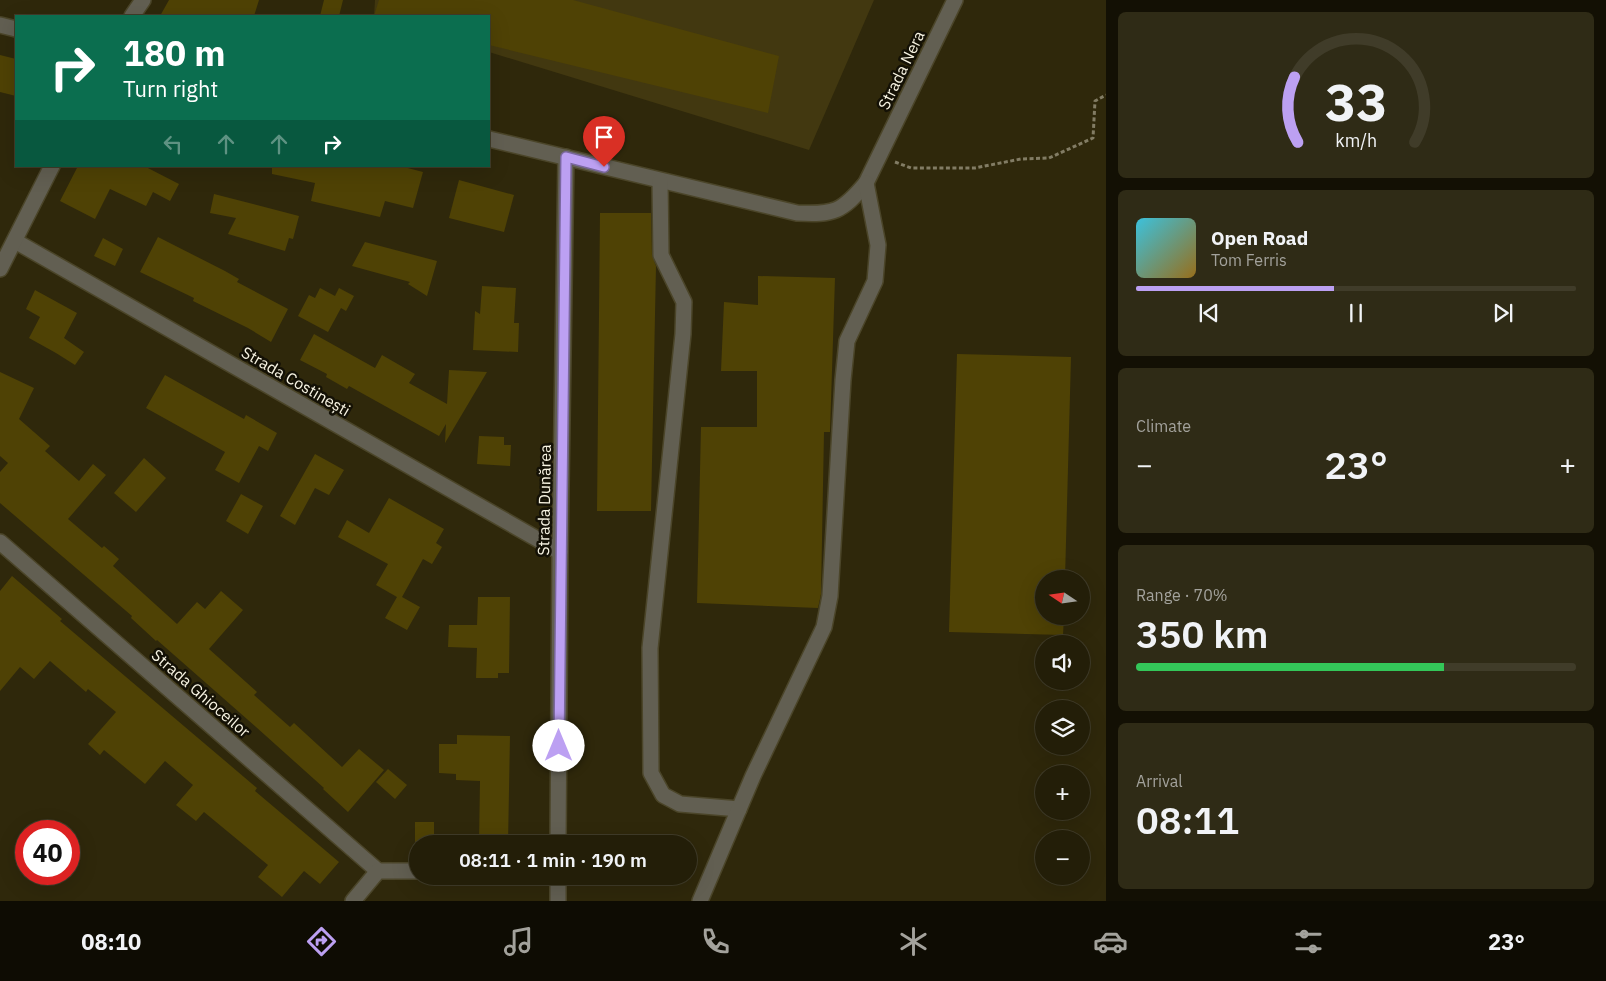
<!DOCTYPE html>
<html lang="en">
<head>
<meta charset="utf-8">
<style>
	body { margin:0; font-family:"IBM Plex Sans",sans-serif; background:#2f2b16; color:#f1f3f6; height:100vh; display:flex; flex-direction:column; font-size:19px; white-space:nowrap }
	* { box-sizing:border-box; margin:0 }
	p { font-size:16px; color:#a3a29c }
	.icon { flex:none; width:28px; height:28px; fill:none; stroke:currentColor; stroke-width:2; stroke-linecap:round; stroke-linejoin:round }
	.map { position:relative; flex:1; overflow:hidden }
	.sheet { display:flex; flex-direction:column; gap:12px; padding:12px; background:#131004; width:500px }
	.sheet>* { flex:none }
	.top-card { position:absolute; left:15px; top:15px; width:475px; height:152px; border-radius:0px; box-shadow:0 5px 20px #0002,0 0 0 1px #403c29; background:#0b6e4f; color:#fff; overflow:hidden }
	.needle { width:32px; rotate:283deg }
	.tools { position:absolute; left:1035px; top:570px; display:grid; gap:10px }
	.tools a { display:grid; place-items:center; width:55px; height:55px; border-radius:50%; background:#231e08; box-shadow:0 5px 20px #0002,0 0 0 1px #403c29; font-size:25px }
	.speed { position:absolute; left:15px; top:820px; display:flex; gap:10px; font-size:25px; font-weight:700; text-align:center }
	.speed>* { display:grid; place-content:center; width:65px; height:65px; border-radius:50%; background:#231e08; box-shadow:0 5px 20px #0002,0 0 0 1px #403c29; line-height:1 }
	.speed .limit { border:8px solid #d22; background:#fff; color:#111 }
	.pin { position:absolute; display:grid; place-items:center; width:42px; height:42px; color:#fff; margin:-51px -21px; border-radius:50% 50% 50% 0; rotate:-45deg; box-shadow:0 0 5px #0007 }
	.pin .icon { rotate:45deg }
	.me { position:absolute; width:55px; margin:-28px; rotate:0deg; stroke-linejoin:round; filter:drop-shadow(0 0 4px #0008) }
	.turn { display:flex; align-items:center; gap:18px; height:105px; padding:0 25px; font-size:22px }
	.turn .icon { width:65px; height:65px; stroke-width:2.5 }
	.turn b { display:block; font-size:35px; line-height:42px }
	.lanes { display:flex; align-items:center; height:48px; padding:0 25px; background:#0003; justify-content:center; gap:25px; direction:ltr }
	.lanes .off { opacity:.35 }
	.big { font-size:38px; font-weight:600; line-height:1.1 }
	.sheet .tile { flex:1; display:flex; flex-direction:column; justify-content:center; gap:8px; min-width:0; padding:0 18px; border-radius:8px; background:#2f2b16 }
	.sheet .dial { align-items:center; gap:0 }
	.dial svg { height:130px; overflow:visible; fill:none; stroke:#403c29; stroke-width:7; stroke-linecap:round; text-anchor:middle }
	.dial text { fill:#f1f3f6; stroke:none }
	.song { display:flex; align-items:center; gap:15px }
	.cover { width:60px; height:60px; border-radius:8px; background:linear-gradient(135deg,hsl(190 70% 55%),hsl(40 70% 35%)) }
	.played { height:5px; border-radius:2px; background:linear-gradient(90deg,#bca0f2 45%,#403c29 45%) }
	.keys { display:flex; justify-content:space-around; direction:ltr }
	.heat { display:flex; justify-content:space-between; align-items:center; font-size:28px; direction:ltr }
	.charge { height:8px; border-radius:4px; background:linear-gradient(90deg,#34c759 70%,#403c29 0) }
	.trip { position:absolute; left:409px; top:835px; width:288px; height:50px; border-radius:25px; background:#231e08; box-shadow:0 5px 20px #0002,0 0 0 1px #403c29; font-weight:600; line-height:50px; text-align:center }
	.tabs { display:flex; height:80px; justify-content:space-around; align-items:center; background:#0e0c03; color:#a3a29c }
	.tabs .icon { width:35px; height:35px }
	.tabs .on { color:#bca0f2 }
	.tabs b { font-size:22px; color:#f1f3f6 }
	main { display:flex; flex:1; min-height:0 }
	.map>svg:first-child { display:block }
	.green { fill:#423810 }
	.building { fill:#4f4205 }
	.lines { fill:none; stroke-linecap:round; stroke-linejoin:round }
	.minor-casing { stroke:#4b4529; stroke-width:18 }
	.path { stroke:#827c64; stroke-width:3; stroke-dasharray:4 2.5; stroke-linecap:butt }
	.minor { stroke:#625f52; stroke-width:15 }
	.route-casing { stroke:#7a689d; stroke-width:12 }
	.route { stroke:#bca0f2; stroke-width:9 }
	.labels { text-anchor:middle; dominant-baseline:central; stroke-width:5; stroke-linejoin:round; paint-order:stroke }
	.street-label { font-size:16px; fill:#f8f4e3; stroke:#141106 }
</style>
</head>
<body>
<main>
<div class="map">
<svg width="1106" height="901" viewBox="0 0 1106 901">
	<rect width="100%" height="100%" fill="#2f280b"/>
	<!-- green -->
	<polygon class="green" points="375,0 874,0 809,150 489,52 489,16 374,16"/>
	<!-- building -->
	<g class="building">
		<polygon points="169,0 259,0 254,16 160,16"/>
		<polygon points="324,0 343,0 339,16 320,16"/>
		<polygon points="379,0 573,0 779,56 768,113 489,45 489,16 374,16"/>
		<polygon points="0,55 16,59 16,96 0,92"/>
		<polygon points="78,166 144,166 179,184 170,201 153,192 146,206 110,189 95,219 60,201"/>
		<polygon points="272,166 400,166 423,172 413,208 385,201 380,217 311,201 315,183 272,174"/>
		<polygon points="459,180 514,195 504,232 449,218"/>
		<polygon points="214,194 299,216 293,239 289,238 285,251 228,234 236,218 210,213"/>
		<polygon points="600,213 651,213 652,255 656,266 651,511 597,511"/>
		<polygon points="158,237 225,271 239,279 237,282 288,309 271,342 248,328 193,301 194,298 140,272"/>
		<polygon points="103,238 123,249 115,266 94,256"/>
		<polygon points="365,242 437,261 427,296 408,284 410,282 352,266"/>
		<polygon points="758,276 835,278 830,432 824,432 821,594 818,608 697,603 701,427 757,427 757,371 721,371 724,302 758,305"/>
		<polygon points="482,286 516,288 514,323 519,323 518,352 473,350 475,311 480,314"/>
		<polygon points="320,288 335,296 339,288 354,296 346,311 341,308 328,332 298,316 309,295 315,298"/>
		<polygon points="35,290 77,313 64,338 84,352 75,365 56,353 29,338 40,317 26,309"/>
		<polygon points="314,334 375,368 382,355 415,374 409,383 447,404 449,370 487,372 445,443 446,424 439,436 349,386 347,389 326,377 327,374 300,360"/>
		<polygon points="957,354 1071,357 1065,579 1044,579 1044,616 1064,616 1063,635 949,632"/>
		<polygon points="0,372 34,388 19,419 50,446 45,451 79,481 93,464 106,475 68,519 102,548 104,546 119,559 113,566 177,624 197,602 205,609 221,591 243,610 209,649 257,692 254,695 290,727 294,723 342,767 359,749 384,770 348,812 323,789 324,788 256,727 157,640 156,641 131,618 132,616 0,503 0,472 8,463 0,456"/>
		<polygon points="165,375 244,419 246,415 277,433 268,451 259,446 239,483 215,470 225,452 146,408"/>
		<polygon points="479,436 504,437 504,445 511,445 510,466 477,464"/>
		<polygon points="315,454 344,470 329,495 315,488 295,525 280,516"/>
		<polygon points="144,458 166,478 136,512 114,493"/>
		<polygon points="241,494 263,506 248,534 226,521"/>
		<polygon points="389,498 444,529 436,543 442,547 432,564 423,559 402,597 420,607 407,630 385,618 397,597 376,585 388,564 338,537 347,520 369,533"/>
		<polygon points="12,576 62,619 60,621 257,788 255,791 339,862 320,884 304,871 282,897 258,877 268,865 204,812 196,821 176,805 193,785 165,761 145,784 104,750 100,755 88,744 116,712 88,689 86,692 50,661 34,679 20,667 0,691 0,591"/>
		<polygon points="478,597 510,597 509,673 498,673 498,678 476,678 477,648 448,647 449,625 477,625"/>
		<polygon points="457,735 510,736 508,844 479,844 480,781 456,780 456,774 439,773 439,744 457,744"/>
		<polygon points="388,769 407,785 395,799 376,782"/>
		<polygon points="415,822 434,822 434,843 415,842"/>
	</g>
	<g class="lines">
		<defs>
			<g id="minor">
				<polyline points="132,16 143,0"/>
				<polyline points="0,25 16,29"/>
				<path d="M 489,139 L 797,213 C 834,215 842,212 866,183 L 955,0"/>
				<polyline points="660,181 661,255 684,302 683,334 650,648 651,773 663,795 680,804 739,809"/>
				<polyline points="15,241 560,552"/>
				<polyline points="0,269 52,166"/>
				<polyline points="0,542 378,871"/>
				<polyline points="558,844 560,552 566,157"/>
				<polyline points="353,901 378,871 418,871"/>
				<polyline points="558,901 558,876"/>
				<polyline points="700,901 753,776 824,627 830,596 843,380 847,341 875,281 878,245 866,183"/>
			</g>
		</defs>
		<!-- minor casing -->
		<use href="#minor" class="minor-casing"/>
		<!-- path -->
		<polyline class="path" points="895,162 911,168 975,168 1021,159 1049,158 1093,138 1095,101 1106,95"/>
		<!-- minor -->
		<use href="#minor" class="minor"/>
	</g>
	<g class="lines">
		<defs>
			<polyline id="route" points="559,746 566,157 604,167"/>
		</defs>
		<!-- route casing -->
		<use href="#route" class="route-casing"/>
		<!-- route -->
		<use href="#route" class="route"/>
	</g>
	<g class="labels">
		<!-- street labels -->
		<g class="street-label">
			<text transform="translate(901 70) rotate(-64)">Strada Nera</text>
			<text transform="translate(296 381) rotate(30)">Strada Costinești</text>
			<text transform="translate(544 500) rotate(-89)">Strada Dunărea</text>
			<text transform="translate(201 693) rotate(41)">Strada Ghioceilor</text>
		</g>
	</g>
</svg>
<div class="tools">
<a><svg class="needle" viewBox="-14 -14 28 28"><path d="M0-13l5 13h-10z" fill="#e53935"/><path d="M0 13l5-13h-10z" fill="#a3a29c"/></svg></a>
<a><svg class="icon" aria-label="sound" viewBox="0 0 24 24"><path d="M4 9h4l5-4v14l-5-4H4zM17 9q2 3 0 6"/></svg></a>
<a><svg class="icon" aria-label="layers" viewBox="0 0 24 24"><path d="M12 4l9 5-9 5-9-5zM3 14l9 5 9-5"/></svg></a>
<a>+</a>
<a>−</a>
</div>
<div class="speed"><div class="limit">40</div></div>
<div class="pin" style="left:604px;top:167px;background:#d93025"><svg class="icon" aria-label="arrive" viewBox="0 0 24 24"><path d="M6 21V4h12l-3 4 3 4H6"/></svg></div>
<svg class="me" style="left:559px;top:746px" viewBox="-20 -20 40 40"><circle r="19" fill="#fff"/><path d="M0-13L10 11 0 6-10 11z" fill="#bca0f2"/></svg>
<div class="trip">08:11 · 1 min · 190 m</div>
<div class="top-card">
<div class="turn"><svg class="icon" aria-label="right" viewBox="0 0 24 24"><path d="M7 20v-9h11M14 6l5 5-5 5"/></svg><div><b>180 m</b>Turn right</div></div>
<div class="lanes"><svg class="icon off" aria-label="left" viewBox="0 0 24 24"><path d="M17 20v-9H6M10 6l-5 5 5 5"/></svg><svg class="icon off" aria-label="ahead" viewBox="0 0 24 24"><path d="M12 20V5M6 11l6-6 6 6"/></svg><svg class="icon off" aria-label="ahead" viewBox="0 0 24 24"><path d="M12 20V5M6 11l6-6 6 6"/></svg><svg class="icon" aria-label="right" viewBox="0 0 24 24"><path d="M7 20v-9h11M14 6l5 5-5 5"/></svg></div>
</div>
</div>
<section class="sheet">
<div class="tile dial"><svg viewBox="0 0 100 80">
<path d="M14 69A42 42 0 1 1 86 69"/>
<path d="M14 69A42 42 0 0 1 12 29" stroke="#bca0f2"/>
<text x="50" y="56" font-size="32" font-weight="700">33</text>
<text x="50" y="72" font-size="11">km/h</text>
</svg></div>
<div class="tile">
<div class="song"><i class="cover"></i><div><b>Open Road</b><p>Tom Ferris</p></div></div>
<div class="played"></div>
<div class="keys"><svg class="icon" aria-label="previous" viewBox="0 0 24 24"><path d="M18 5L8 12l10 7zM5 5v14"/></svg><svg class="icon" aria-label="pause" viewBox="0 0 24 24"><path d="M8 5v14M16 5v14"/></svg><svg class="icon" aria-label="next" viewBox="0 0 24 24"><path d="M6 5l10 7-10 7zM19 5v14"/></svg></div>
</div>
<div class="tile"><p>Climate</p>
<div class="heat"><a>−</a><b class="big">23°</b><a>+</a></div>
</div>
<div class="tile"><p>Range · 70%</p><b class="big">350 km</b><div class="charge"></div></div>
<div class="tile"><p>Arrival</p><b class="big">08:11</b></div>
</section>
</main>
<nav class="tabs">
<b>08:10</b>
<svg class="icon on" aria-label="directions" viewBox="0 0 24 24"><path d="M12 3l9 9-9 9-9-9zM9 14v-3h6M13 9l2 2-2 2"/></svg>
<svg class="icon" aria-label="music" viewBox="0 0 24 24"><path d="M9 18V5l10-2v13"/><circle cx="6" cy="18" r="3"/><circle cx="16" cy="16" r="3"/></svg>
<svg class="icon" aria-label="phone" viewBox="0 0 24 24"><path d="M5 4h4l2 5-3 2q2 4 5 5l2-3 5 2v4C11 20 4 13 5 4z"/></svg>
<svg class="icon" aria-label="climate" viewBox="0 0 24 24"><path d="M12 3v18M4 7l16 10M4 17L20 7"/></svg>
<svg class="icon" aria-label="car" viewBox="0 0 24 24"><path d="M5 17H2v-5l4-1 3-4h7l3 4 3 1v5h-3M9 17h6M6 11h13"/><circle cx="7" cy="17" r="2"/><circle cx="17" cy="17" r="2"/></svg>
<svg class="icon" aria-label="filters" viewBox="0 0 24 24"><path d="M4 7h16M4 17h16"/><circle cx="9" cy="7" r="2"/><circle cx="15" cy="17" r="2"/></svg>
<b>23°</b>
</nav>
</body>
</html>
